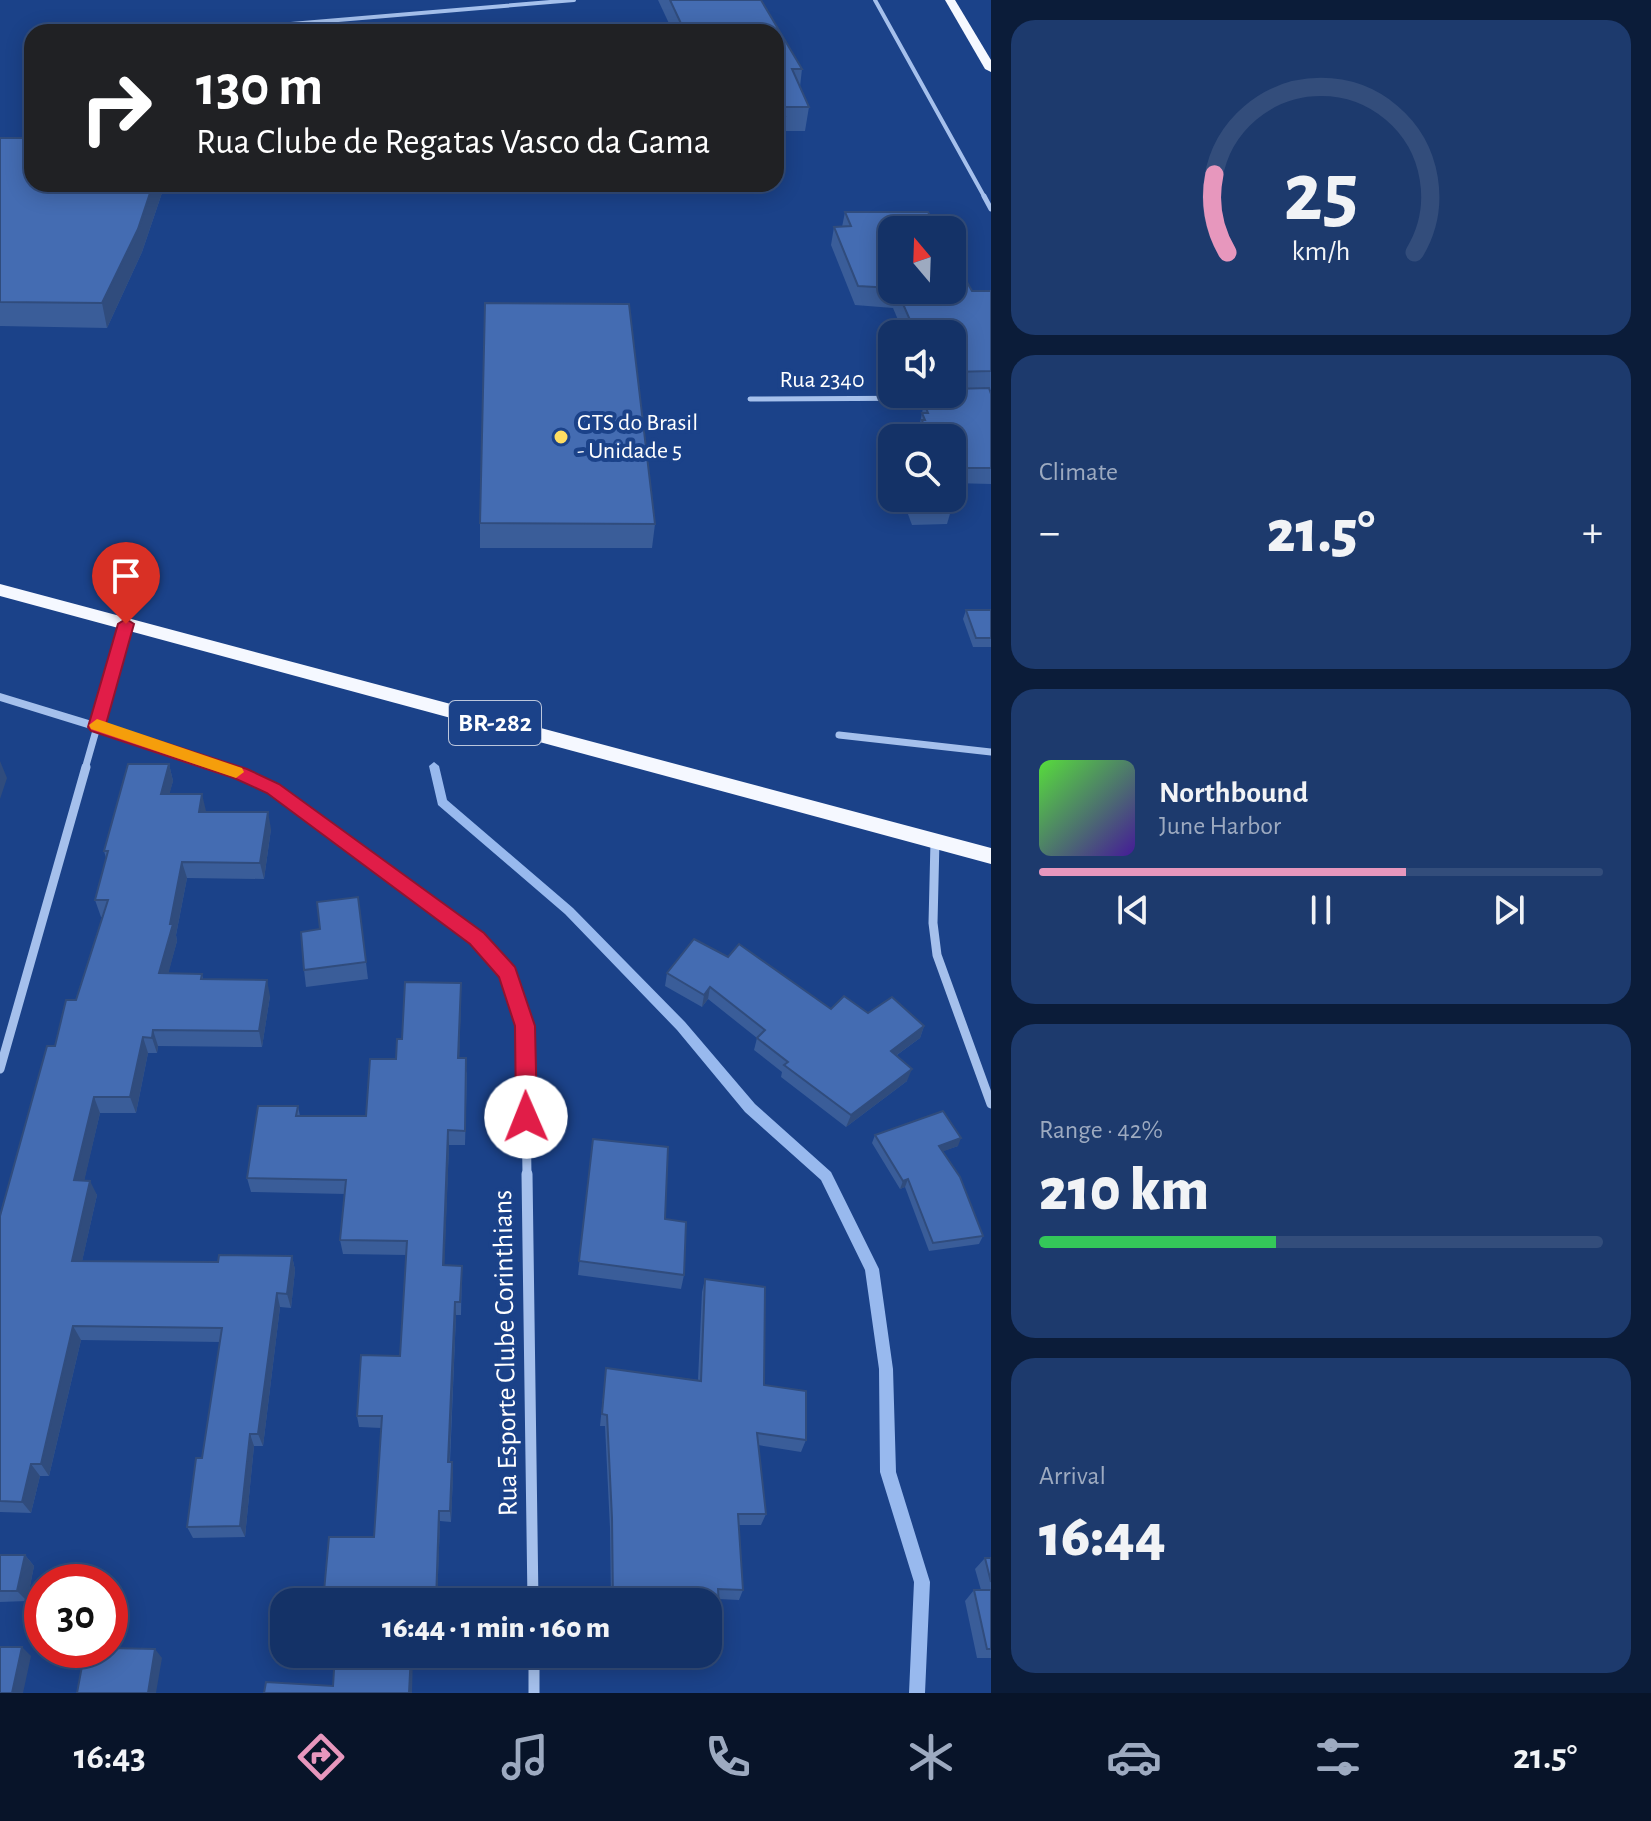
<!DOCTYPE html>
<html lang="en">
<head>
<meta charset="utf-8">
<style>
	body { margin:0; font-family:"Alegreya Sans",sans-serif; background:#1d3a6d; color:#f1f3f6; height:100vh; display:flex; flex-direction:column; font-size:30px; white-space:nowrap }
	* { box-sizing:border-box; margin:0 }
	p { font-size:26px; color:#9daac0 }
	.icon { flex:none; width:44px; height:44px; fill:none; stroke:currentColor; stroke-width:2; stroke-linecap:round; stroke-linejoin:round }
	.map { position:relative; flex:1; overflow:hidden }
	.details { display:flex; flex-direction:column; gap:20px; padding:20px; background:#0b1c39; width:660px }
	.details>* { flex:none }
	.banner { position:absolute; left:24px; top:24px; width:760px; height:168px; border-radius:24px; box-shadow:0 4px 20px #0003,0 0 0 2px #334d7b; background:#202124; color:#fff; overflow:hidden }
	.needle { width:52px; rotate:341deg }
	.tools { position:absolute; left:878px; top:216px; display:grid; gap:16px }
	.tools a { display:grid; place-items:center; width:88px; height:88px; border-radius:16px; background:#143267; box-shadow:0 4px 20px #0003,0 0 0 2px #334d7b; font-size:40px }
	.speed { position:absolute; left:24px; top:1564px; display:flex; gap:16px; font-size:40px; font-weight:700; text-align:center }
	.speed>* { display:grid; place-content:center; width:104px; height:104px; border-radius:50%; background:#143267; box-shadow:0 4px 20px #0003,0 0 0 2px #334d7b; line-height:1 }
	.speed .limit { border:12px solid #d22; background:#fff; color:#111 }
	.pin { position:absolute; display:grid; place-items:center; width:68px; height:68px; color:#fff; margin:-82px -34px; border-radius:50% 50% 50% 0; rotate:-45deg; box-shadow:0 0 8px #0007 }
	.pin .icon { rotate:45deg }
	.me { position:absolute; width:88px; margin:-44px; rotate:359deg; stroke-linejoin:round; filter:drop-shadow(0 0 6px #0008) }
	.turn { display:flex; align-items:center; gap:28px; height:168px; padding:0 40px; font-size:36px }
	.turn .icon { width:104px; height:104px; stroke-width:2.5 }
	.turn b { display:block; font-size:56px; line-height:68px }
	.big { font-size:60px; font-weight:800; line-height:1.1 }
	.details .widget { flex:1; display:flex; flex-direction:column; justify-content:center; gap:12px; min-width:0; padding:0 28px; border-radius:24px; background:#1d3a6d }
	.details .dial { align-items:center; gap:0 }
	.dial svg { height:208px; overflow:visible; fill:none; stroke:#334d7b; stroke-width:7; stroke-linecap:round; text-anchor:middle }
	.dial text { fill:#f1f3f6; stroke:none }
	.song { display:flex; align-items:center; gap:24px }
	.cover { width:96px; height:96px; border-radius:12px; background:linear-gradient(135deg,hsl(110 70% 55%),hsl(260 70% 35%)) }
	.played { height:8px; border-radius:4px; background:linear-gradient(90deg,#e797bd 65%,#334d7b 65%) }
	.keys { display:flex; justify-content:space-around; direction:ltr }
	.heat { display:flex; justify-content:space-between; align-items:center; font-size:44px; direction:ltr }
	.charge { height:12px; border-radius:6px; background:linear-gradient(90deg,#34c759 42%,#334d7b 0) }
	.trip { position:absolute; left:270px; top:1588px; width:452px; height:80px; border-radius:24px; background:#143267; box-shadow:0 4px 20px #0003,0 0 0 2px #334d7b; font-weight:800; line-height:80px; text-align:center }
	.dock { display:flex; height:128px; justify-content:space-around; align-items:center; background:#081429; color:#9daac0 }
	.dock .icon { width:56px; height:56px }
	.dock .on { color:#e797bd }
	.dock b { font-size:36px; color:#f1f3f6 }
	main { display:flex; flex:1; min-height:0 }
	.map>svg:first-child { display:block }
	.lines { fill:none; stroke-linecap:round; stroke-linejoin:round }
	.stream { fill:#98b9ee; fill-rule:evenodd }
	.minor-far4 { stroke:#a5c0ec; stroke-width:4 }
	.minor-far3 { stroke:#a5c0ec; stroke-width:5 }
	.minor-far2 { stroke:#a5c0ec; stroke-width:7 }
	.minor-far1 { stroke:#a5c0ec; stroke-width:9 }
	.minor { stroke:#a5c0ec; stroke-width:11 }
	.tertiary { fill:#a5c0ec; fill-rule:evenodd }
	.trunk { fill:#f5f8ff; fill-rule:evenodd }
	.wall { fill:#3a5d99 }
	.shaded-wall { fill:#304c7d }
	.building { fill:#446cb2; stroke:#304c7d; stroke-width:2 }
	.route { fill:#e11d48; stroke:#92132f; stroke-width:2 }
	.slow { fill:#f59e0b }
	.poi-dot { fill:#fedd62; stroke:#1b4289; stroke-width:3 }
	.labels { text-anchor:middle; dominant-baseline:central; stroke-width:8; stroke-linejoin:round; paint-order:stroke }
	.far-street-label { font-size:24px; fill:#fff; stroke:#1b4289 }
	.far-poi-label { font-size:24px; fill:#fff; stroke:#1b4289; text-anchor:start }
	.shield { fill:#1b4289; stroke:#bbc6dc; stroke-width:2 }
	.shield-label { font-size:26px; font-weight:bold; fill:#fff }
	.street-label { font-size:28px; fill:#fff; stroke:#1b4289 }
</style>
</head>
<body>
<main>
<div class="map">
<svg width="991" height="1693" viewBox="0 0 991 1693">
	<rect width="100%" height="100%" fill="#1b4289"/>
	<g class="lines">
		<!-- stream -->
		<polygon class="stream" points="434,762 439,766 447,800 573,908 685,1022 755,1104 831,1172 879,1269 893,1369 896,1472 930,1582 925,1693 909,1693 914,1582 880,1472 879,1369 865,1270 821,1180 745,1112 677,1030 565,914 438,805 429,766"/>
		<!-- minor-far4 -->
		<g class="minor-far4">
			<polyline points="875,0 985,198"/>
			<polyline points="255,32 279,25 574,0"/>
		</g>
		<!-- minor-far3 -->
		<g class="minor-far3">
			<polyline points="984,196 991,209"/>
			<polyline points="750,399 945,398"/>
		</g>
		<!-- minor-far2 -->
		<g class="minor-far2">
			<polyline points="839,735 991,752"/>
			<polyline points="85,769 97,727 224,769"/>
		</g>
		<!-- minor-far1 -->
		<g class="minor-far1">
			<polyline points="218,767 273,789 477,938 508,973 525,1026 527,1176"/>
			<polyline points="935,841 933,923 937,955 991,1104"/>
			<polyline points="0,1069 86,767"/>
		</g>
		<!-- minor -->
		<g class="minor">
			<polyline points="527,1174 533,1602"/>
			<polyline points="534,1654 534,1693"/>
		</g>
		<!-- tertiary -->
		<polygon class="tertiary" points="126,620 132,624 102,730 97,731 0,701 0,693 92,721 120,624"/>
		<!-- trunk -->
		<g class="trunk">
			<polygon points="945,0 955,0 991,60 991,72 985,69"/>
			<polygon points="0,584 991,848 991,864 0,596"/>
		</g>
	</g>
	<!-- wall -->
	<g class="wall">
		<polygon points="658,0 761,0 802,69 800,87 809,107 805,131 783,131 782,140 776,140 776,32 673,32"/>
		<polygon points="0,138 32,184 165,184 142,252 107,328 0,326"/>
		<polygon points="845,212 892,230 892,290 991,291 991,390 989,390 991,394 991,484 952,483 952,438 919,438 919,428 924,403 933,403 935,394 952,394 952,334 904,334 893,308 855,305 831,245 834,227 842,227"/>
		<polygon points="902,498 948,498 952,507 947,524 912,525"/>
		<polygon points="480,523 655,524 652,548 480,548"/>
		<polygon points="966,610 991,610 991,647 973,647 963,619"/>
		<polygon points="169,764 173,781 169,794 206,812 271,829 264,879 187,878 176,935 177,941 168,973 202,974 203,979 270,996 262,1047 158,1046 157,1053 148,1053 136,1113 100,1113 84,1180 97,1195 82,1261 218,1262 292,1256 295,1270 291,1308 280,1307 263,1446 254,1446 245,1537 193,1538 187,1527 202,1458 220,1342 81,1340 49,1476 40,1476 31,1513 0,1512 0,1216 55,1046 76,1000 103,917 101,917 95,900 106,858 104,851"/>
		<polygon points="358,897 368,979 306,987 304,970 320,929"/>
		<polygon points="728,957 831,1009 868,1013 924,1026 920,1038 897,1055 907,1081 846,1127 781,1077 782,1072 754,1050 757,1038 708,999 702,1007 665,986 667,973"/>
		<polygon points="461,998 459,1058 467,1073 465,1145 449,1145 444,1265 462,1266 461,1315 456,1315 450,1462 452,1462 453,1474 451,1522 440,1521 437,1602 323,1602 374,1537 381,1428 359,1427 357,1416 400,1356 406,1255 343,1254 340,1240 345,1194 251,1192 247,1178 298,1106 300,1116 366,1116 396,1059 402,1039"/>
		<polygon points="875,1135 958,1146 943,1151 983,1236 979,1244 929,1251 905,1187 900,1189 872,1143"/>
		<polygon points="593,1139 665,1219 684,1275 681,1289 578,1275"/>
		<polygon points="705,1279 764,1385 806,1440 801,1452 758,1445 766,1514 761,1525 739,1525 743,1590 739,1600 718,1599 719,1606 715,1615 708,1615 708,1602 611,1602 610,1528 605,1426 600,1426 606,1368 698,1380 702,1292"/>
		<polygon points="0,1555 25,1555 34,1566 27,1601 0,1602"/>
		<polygon points="985,1558 991,1558 991,1658 977,1658 965,1601 974,1590 981,1590 975,1569"/>
	</g>
	<!-- shaded-wall -->
	<g class="shaded-wall">
		<polygon points="153,184 165,184 142,252 107,328 102,303"/>
		<polygon points="0,761 7,778 0,799"/>
		<polygon points="169,764 173,781 165,811 161,794"/>
		<polygon points="202,794 206,811 203,829 199,812"/>
		<polygon points="268,812 271,829 264,879 260,863"/>
		<polygon points="182,862 187,878 176,935 177,941 164,990 159,973"/>
		<polygon points="267,980 270,996 262,1047 259,1031"/>
		<polygon points="461,983 461,998 459,1073 458,1058"/>
		<polygon points="710,987 708,999 702,1007 704,995"/>
		<polygon points="924,1026 920,1038 887,1062 891,1051"/>
		<polygon points="153,1030 158,1046 157,1053 152,1038"/>
		<polygon points="143,1037 148,1053 136,1113 130,1097"/>
		<polygon points="912,1069 907,1081 846,1127 851,1115"/>
		<polygon points="94,1097 100,1113 81,1195 74,1180"/>
		<polygon points="448,1130 449,1145 444,1279 443,1265"/>
		<polygon points="961,1138 958,1146 936,1154 939,1146"/>
		<polygon points="908,1179 905,1187 900,1189 903,1181"/>
		<polygon points="90,1181 97,1195 79,1275 72,1261"/>
		<polygon points="292,1256 295,1270 291,1308 287,1294"/>
		<polygon points="277,1293 280,1307 263,1446 258,1434"/>
		<polygon points="455,1302 456,1315 449,1473 448,1462"/>
		<polygon points="73,1326 81,1340 49,1476 41,1464"/>
		<polygon points="250,1434 254,1446 245,1537 240,1526"/>
		<polygon points="452,1462 453,1474 451,1522 450,1511"/>
		<polygon points="31,1464 40,1476 31,1513 22,1502"/>
		<polygon points="439,1511 440,1521 437,1602 436,1602"/>
		<polygon points="25,1555 34,1566 27,1601 17,1591"/>
		<polygon points="22,1647 31,1656 23,1693 12,1693"/>
		<polygon points="155,1649 162,1658 156,1693 148,1693"/>
		<polygon points="411,1654 413,1654 412,1693 409,1693"/>
	</g>
	<!-- building -->
	<g class="building">
		<polygon points="670,0 761,0 802,69 792,69 809,107 781,107 785,116 776,117 776,32 681,32 685,32"/>
		<polygon points="0,138 32,138 32,184 153,184 138,229 102,303 0,302"/>
		<polygon points="845,212 928,212 938,230 892,230 892,288 858,286 834,227 851,226"/>
		<polygon points="952,256 972,291 991,291 991,371 952,372 952,334 916,334 897,290 952,290"/>
		<polygon points="485,303 629,304 655,524 480,523"/>
		<polygon points="989,388 991,394 991,468 952,468 952,438 928,438 922,420 925,420 922,413 928,413 924,403 943,403 939,394 952,394 952,389"/>
		<polygon points="912,498 948,498 952,507 916,508"/>
		<polygon points="966,610 991,610 991,638 976,638"/>
		<polygon points="128,764 169,764 161,794 202,794 199,812 268,812 260,863 182,862 170,924 173,924 159,973 202,974 201,979 267,980 259,1031 153,1030 152,1038 143,1037 130,1097 94,1097 74,1180 90,1181 72,1261 218,1262 219,1255 292,1256 287,1294 277,1293 258,1434 250,1434 240,1526 187,1527 196,1458 202,1458 222,1328 73,1326 41,1464 31,1464 22,1502 0,1501 0,1216 47,1046 55,1046 66,1000 76,1000 108,900 95,900 108,851 104,851"/>
		<polygon points="358,897 366,962 304,970 301,932 320,929 317,902"/>
		<polygon points="694,939 728,957 739,944 831,1009 844,996 868,1013 892,997 924,1026 891,1051 912,1069 851,1115 784,1065 788,1062 757,1038 765,1030 710,987 704,995 667,973"/>
		<polygon points="405,982 461,983 458,1058 466,1058 465,1131 448,1130 443,1265 462,1266 460,1302 455,1302 448,1462 452,1462 450,1511 439,1511 436,1602 323,1602 329,1537 374,1537 382,1416 357,1416 361,1355 400,1356 407,1241 340,1240 346,1180 247,1178 258,1106 298,1106 296,1116 366,1116 370,1059 396,1059 397,1039 402,1039"/>
		<polygon points="943,1111 961,1138 939,1146 960,1177 983,1236 933,1243 908,1179 903,1181 875,1135"/>
		<polygon points="593,1139 668,1147 665,1219 686,1222 684,1275 579,1261"/>
		<polygon points="705,1279 765,1287 764,1385 806,1391 806,1440 757,1433 766,1514 738,1514 743,1590 718,1589 719,1606 708,1605 708,1602 613,1602 612,1518 607,1415 602,1414 606,1368 701,1381"/>
		<polygon points="0,1555 25,1555 17,1591 0,1591"/>
		<polygon points="985,1558 991,1558 991,1582"/>
		<polygon points="974,1590 991,1590 991,1649 987,1649"/>
		<polygon points="0,1647 22,1647 12,1693 0,1693"/>
		<polygon points="110,1648 155,1649 148,1693 77,1693 85,1650 110,1650"/>
		<polygon points="335,1654 411,1654 409,1693 264,1693 266,1682 333,1686"/>
	</g>
	<!-- route -->
	<polygon class="route" points="126,619 134,624 106,724 247,769 279,784 484,933 515,967 535,1026 537,1117 534,1123 526,1126 519,1123 516,1117 515,1026 499,977 470,944 267,793 234,778 91,731 88,727 118,624"/>
	<!-- slow -->
	<polygon class="slow" points="97,719 242,768 244,772 236,778 91,729 89,725"/>
	<!-- markers -->
	<circle class="poi-dot" cx="561" cy="437" r="8"/>
	<g class="labels">
		<!-- far-street labels -->
		<g class="far-street-label">
			<text x="822" y="380">Rua 2340</text>
		</g>
		<!-- far-poi labels -->
		<g class="far-poi-label">
			<text x="577" y="423">GTS do Brasil<tspan x="577" dy="28">- Unidade 5</tspan></text>
		</g>
		<!-- shield labels -->
		<rect class="shield" x="449" y="701" width="92" height="44" rx="6"/>
		<g class="shield-label">
			<text x="495" y="723">BR-282</text>
		</g>
		<!-- street labels -->
		<g class="street-label">
			<text transform="translate(506 1353) rotate(-91)">Rua Esporte Clube Corinthians</text>
		</g>
	</g>
</svg>
<div class="tools">
<a><svg class="needle" viewBox="-14 -14 28 28"><path d="M0-13l5 13h-10z" fill="#e53935"/><path d="M0 13l5-13h-10z" fill="#9daac0"/></svg></a>
<a><svg class="icon" aria-label="sound" viewBox="0 0 24 24"><path d="M4 9h4l5-4v14l-5-4H4zM17 9q2 3 0 6"/></svg></a>
<a><svg class="icon" aria-label="search" viewBox="0 0 24 24"><circle cx="10" cy="10" r="6"/><path d="M15 15l6 6"/></svg></a>
</div>
<div class="speed"><div class="limit">30</div></div>
<div class="pin" style="left:126px;top:624px;background:#d93025"><svg class="icon" aria-label="arrive" viewBox="0 0 24 24"><path d="M6 21V4h12l-3 4 3 4H6"/></svg></div>
<svg class="me" style="left:526px;top:1117px" viewBox="-20 -20 40 40"><circle r="19" fill="#fff"/><path d="M0-13L10 11 0 6-10 11z" fill="#e11d48"/></svg>
<div class="trip">16:44 · 1 min · 160 m</div>
<div class="banner">
<div class="turn"><svg class="icon" aria-label="right" viewBox="0 0 24 24"><path d="M7 20v-9h11M14 6l5 5-5 5"/></svg><div><b>130 m</b>Rua Clube de Regatas Vasco da Gama</div></div>
</div>
</div>
<section class="details">
<div class="widget dial"><svg viewBox="0 0 100 80">
<path d="M14 69A42 42 0 1 1 86 69"/>
<path d="M14 69A42 42 0 0 1 9 39" stroke="#e797bd"/>
<text x="50" y="56" font-size="32" font-weight="700">25</text>
<text x="50" y="72" font-size="11">km/h</text>
</svg></div>
<div class="widget"><p>Climate</p>
<div class="heat"><a>−</a><b class="big">21.5°</b><a>+</a></div>
</div>
<div class="widget">
<div class="song"><i class="cover"></i><div><b>Northbound</b><p>June Harbor</p></div></div>
<div class="played"></div>
<div class="keys"><svg class="icon" aria-label="previous" viewBox="0 0 24 24"><path d="M18 5L8 12l10 7zM5 5v14"/></svg><svg class="icon" aria-label="pause" viewBox="0 0 24 24"><path d="M8 5v14M16 5v14"/></svg><svg class="icon" aria-label="next" viewBox="0 0 24 24"><path d="M6 5l10 7-10 7zM19 5v14"/></svg></div>
</div>
<div class="widget"><p>Range · 42%</p><b class="big">210 km</b><div class="charge"></div></div>
<div class="widget"><p>Arrival</p><b class="big">16:44</b></div>
</section>
</main>
<nav class="dock">
<b>16:43</b>
<svg class="icon on" aria-label="directions" viewBox="0 0 24 24"><path d="M12 3l9 9-9 9-9-9zM9 14v-3h6M13 9l2 2-2 2"/></svg>
<svg class="icon" aria-label="music" viewBox="0 0 24 24"><path d="M9 18V5l10-2v13"/><circle cx="6" cy="18" r="3"/><circle cx="16" cy="16" r="3"/></svg>
<svg class="icon" aria-label="phone" viewBox="0 0 24 24"><path d="M5 4h4l2 5-3 2q2 4 5 5l2-3 5 2v4C11 20 4 13 5 4z"/></svg>
<svg class="icon" aria-label="climate" viewBox="0 0 24 24"><path d="M12 3v18M4 7l16 10M4 17L20 7"/></svg>
<svg class="icon" aria-label="car" viewBox="0 0 24 24"><path d="M5 17H2v-5l4-1 3-4h7l3 4 3 1v5h-3M9 17h6M6 11h13"/><circle cx="7" cy="17" r="2"/><circle cx="17" cy="17" r="2"/></svg>
<svg class="icon" aria-label="filters" viewBox="0 0 24 24"><path d="M4 7h16M4 17h16"/><circle cx="9" cy="7" r="2"/><circle cx="15" cy="17" r="2"/></svg>
<b>21.5°</b>
</nav>
</body>
</html>
